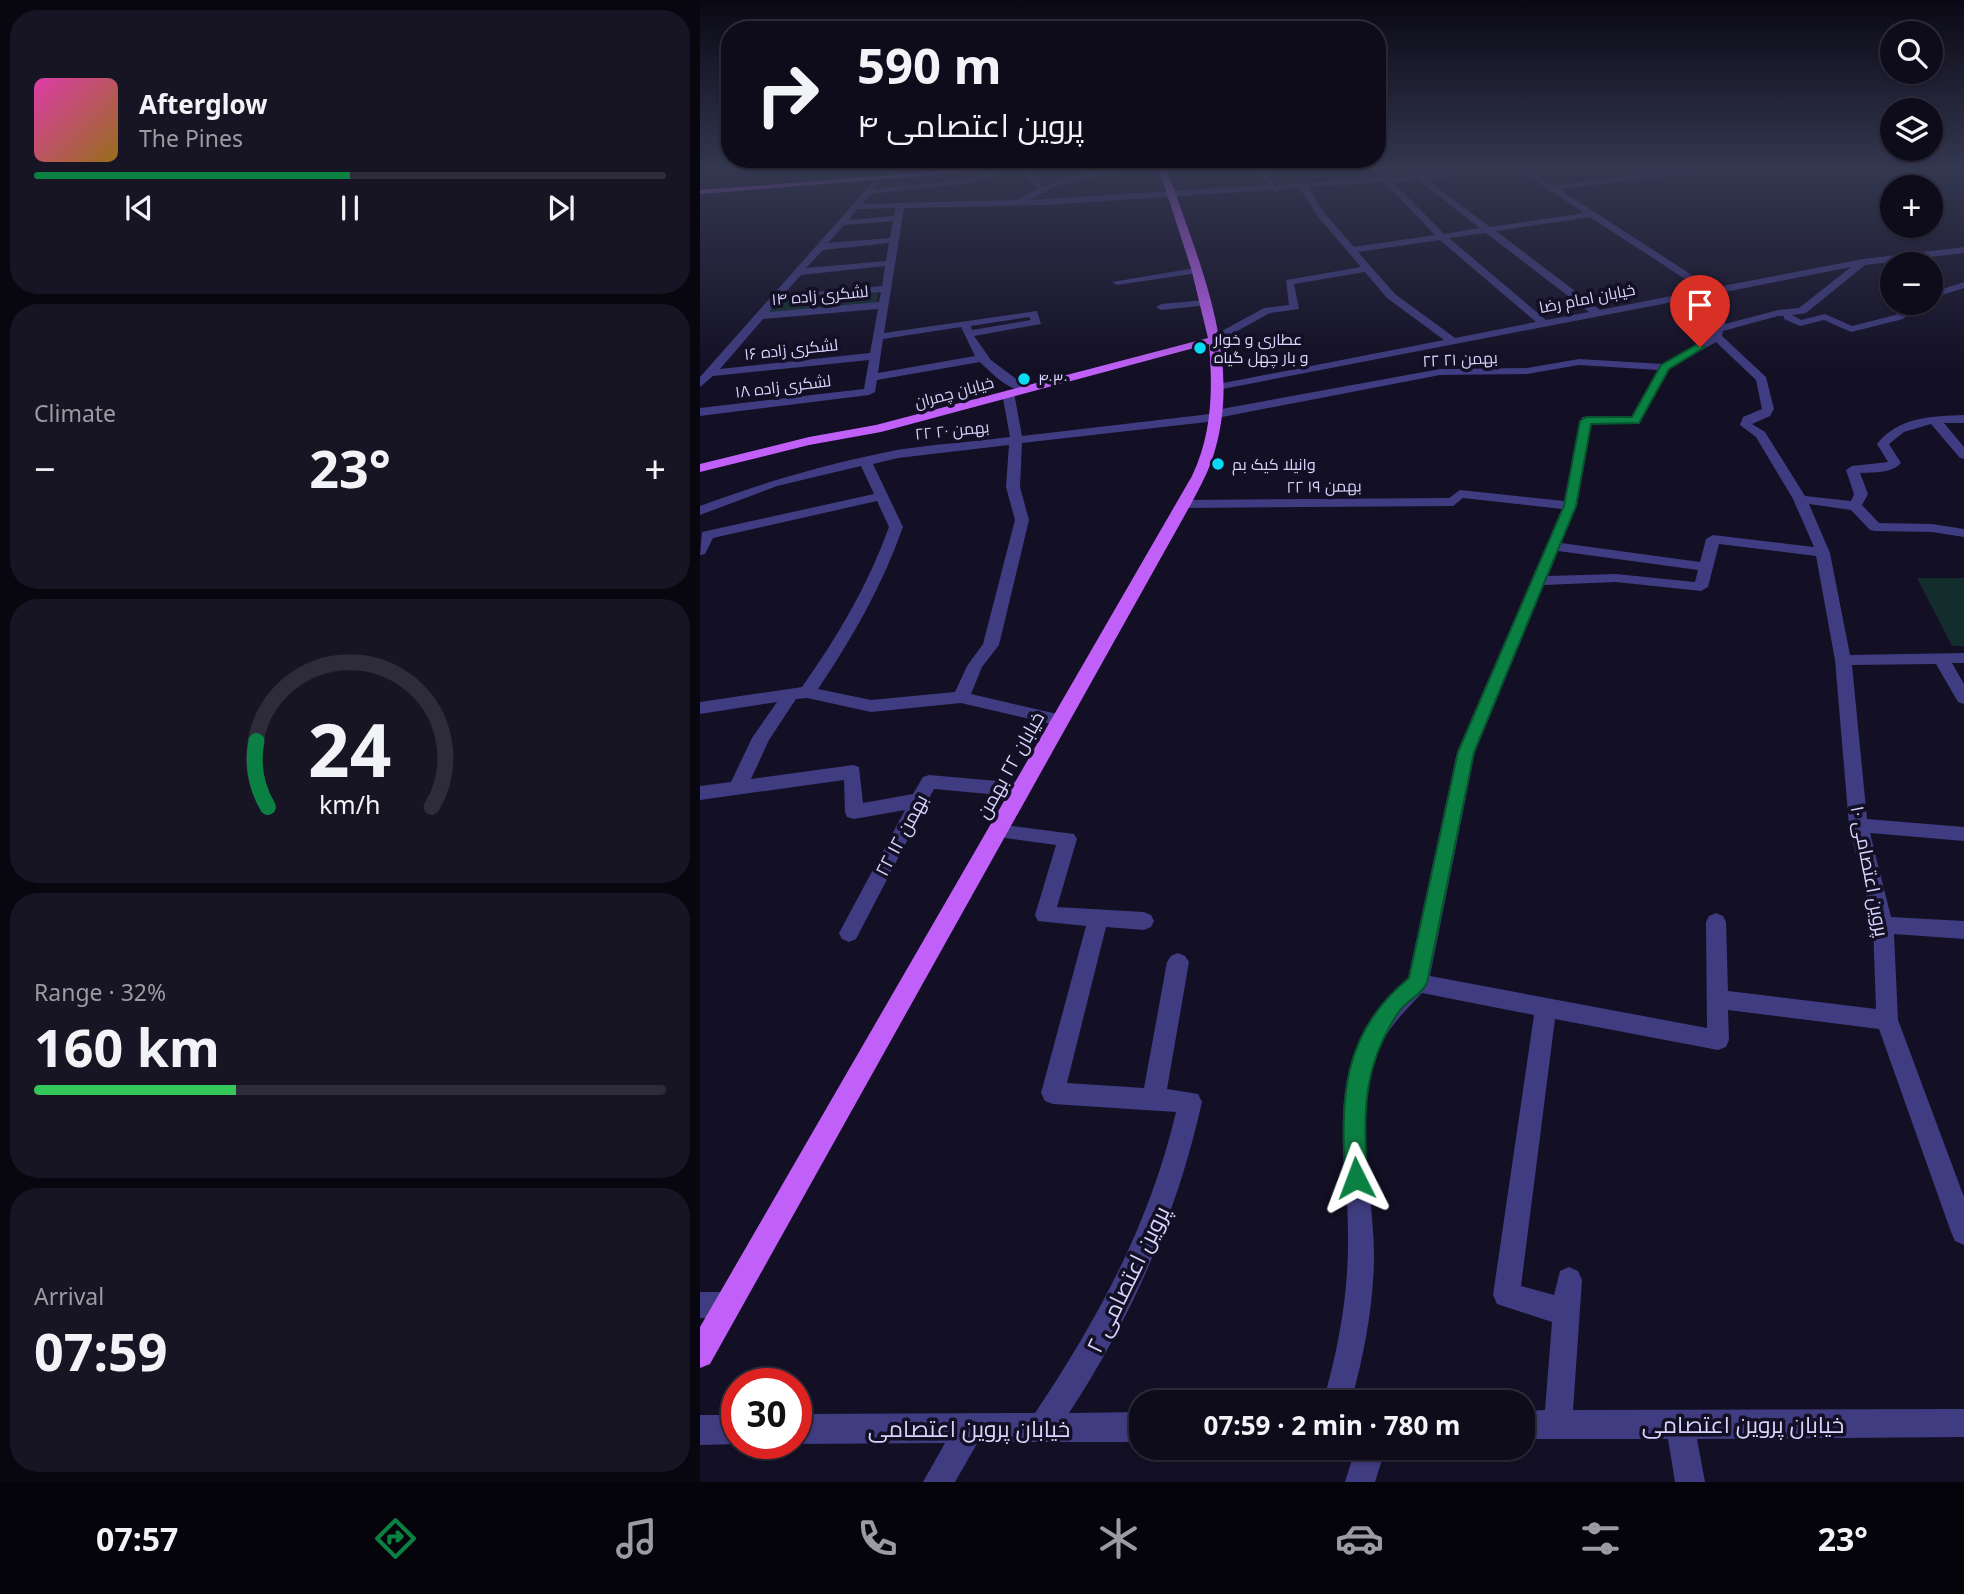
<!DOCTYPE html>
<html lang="en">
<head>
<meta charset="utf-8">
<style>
	body { margin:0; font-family:"Noto Sans",Cairo,sans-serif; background:#171424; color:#f1f3f6; height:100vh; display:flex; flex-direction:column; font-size:26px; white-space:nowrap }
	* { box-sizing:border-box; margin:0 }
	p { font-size:23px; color:#9b9ba3 }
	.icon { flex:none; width:38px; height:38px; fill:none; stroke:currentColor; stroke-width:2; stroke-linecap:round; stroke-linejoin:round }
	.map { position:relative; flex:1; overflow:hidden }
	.details { display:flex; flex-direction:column; gap:10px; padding:10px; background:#08060f; width:700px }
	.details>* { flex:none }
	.banner { position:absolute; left:21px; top:21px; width:665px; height:147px; border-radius:28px; box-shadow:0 2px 5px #0004,0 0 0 2px #2e2b3a; background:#0e0b1b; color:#f1f3f6; overflow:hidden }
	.controls { position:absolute; left:1180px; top:21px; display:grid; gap:14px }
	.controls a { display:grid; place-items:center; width:63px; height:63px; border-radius:50%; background:#0e0b1b; box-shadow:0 2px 5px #0004,0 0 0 2px #2e2b3a; font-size:35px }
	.speed { position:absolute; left:21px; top:1368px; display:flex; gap:14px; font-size:35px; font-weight:700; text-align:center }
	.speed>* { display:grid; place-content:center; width:91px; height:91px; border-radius:50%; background:#0e0b1b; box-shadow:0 2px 5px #0004,0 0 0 2px #2e2b3a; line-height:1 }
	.speed .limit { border:10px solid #d22; background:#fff; color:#111 }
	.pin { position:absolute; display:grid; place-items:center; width:60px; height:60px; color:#fff; margin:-72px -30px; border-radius:50% 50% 50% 0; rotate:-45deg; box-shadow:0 0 7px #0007 }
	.pin .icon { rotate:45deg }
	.me { position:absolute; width:77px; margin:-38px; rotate:357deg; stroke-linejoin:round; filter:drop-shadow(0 0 5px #0008) }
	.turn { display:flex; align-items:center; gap:24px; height:147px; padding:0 21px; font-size:32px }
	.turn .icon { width:91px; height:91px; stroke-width:2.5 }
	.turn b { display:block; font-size:49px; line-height:60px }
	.big { font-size:52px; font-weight:700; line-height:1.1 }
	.details .widget { flex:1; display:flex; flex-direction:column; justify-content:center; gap:10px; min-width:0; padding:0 24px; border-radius:28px; background:#171424 }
	.details .dial { align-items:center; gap:0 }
	.dial svg { height:182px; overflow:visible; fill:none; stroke:#2e2b3a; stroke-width:7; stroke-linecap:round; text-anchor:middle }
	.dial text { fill:#f1f3f6; stroke:none }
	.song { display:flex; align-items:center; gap:21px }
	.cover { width:84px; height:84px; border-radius:10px; background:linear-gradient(135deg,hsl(320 70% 55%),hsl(40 70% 35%)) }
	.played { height:7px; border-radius:4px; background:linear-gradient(90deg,#0b8043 50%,#2e2b3a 50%) }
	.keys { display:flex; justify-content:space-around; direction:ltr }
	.heat { display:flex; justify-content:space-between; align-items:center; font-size:38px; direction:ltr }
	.charge { height:10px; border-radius:5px; background:linear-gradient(90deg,#34c759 32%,#2e2b3a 0) }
	.trip { position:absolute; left:429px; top:1390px; width:406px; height:70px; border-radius:28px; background:#0e0b1b; box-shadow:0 2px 5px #0004,0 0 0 2px #2e2b3a; font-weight:700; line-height:70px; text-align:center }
	.tab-bar { display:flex; height:112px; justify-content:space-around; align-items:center; background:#06040b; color:#9b9ba3 }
	.tab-bar .icon { width:49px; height:49px }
	.tab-bar .active { color:#0b8043 }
	.tab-bar b { font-size:32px; color:#f1f3f6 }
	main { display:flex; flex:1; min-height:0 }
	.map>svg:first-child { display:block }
	.green { fill:#132d2d }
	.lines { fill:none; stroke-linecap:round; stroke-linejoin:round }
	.minor { fill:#3f3c81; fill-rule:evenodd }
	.major { fill:#c060f8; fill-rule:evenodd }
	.route { fill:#0b8043; stroke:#07532c; stroke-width:2 }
	.poi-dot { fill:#0adbf3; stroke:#130f24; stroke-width:2.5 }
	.labels { text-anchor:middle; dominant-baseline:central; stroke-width:7; stroke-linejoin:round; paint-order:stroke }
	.far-street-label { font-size:16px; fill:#d9d4fd; stroke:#130f24 }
	.far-poi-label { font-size:16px; fill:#d9d4fd; stroke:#130f24; text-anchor:start }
	.street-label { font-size:19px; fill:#d9d4fd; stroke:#130f24 }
	.near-street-label { font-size:23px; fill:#d9d4fd; stroke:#130f24 }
</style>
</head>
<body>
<main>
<section class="details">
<div class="widget">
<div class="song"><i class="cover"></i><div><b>Afterglow</b><p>The Pines</p></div></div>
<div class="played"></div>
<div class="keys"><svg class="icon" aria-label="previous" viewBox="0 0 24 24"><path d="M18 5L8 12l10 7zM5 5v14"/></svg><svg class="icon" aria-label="pause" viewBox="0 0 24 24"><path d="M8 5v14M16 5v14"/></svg><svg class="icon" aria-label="next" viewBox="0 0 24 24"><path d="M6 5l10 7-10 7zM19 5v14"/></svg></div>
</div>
<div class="widget"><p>Climate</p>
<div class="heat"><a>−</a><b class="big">23°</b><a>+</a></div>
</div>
<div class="widget dial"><svg viewBox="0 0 100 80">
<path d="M14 69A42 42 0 1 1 86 69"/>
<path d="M14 69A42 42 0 0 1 9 40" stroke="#0b8043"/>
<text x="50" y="56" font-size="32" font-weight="700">24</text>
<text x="50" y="72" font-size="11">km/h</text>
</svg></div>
<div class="widget"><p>Range · 32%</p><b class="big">160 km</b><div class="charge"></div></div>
<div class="widget"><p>Arrival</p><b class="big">07:59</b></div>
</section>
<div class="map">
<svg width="1264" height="1482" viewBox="0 0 1264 1482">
	<rect width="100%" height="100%" fill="#130f24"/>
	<!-- green -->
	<g class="green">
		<polygon points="178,293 176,304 65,314 76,302"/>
		<polygon points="1217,578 1264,578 1264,646 1252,646"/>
	</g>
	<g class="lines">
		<!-- minor -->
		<g class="minor">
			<polygon points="181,166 167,169 163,167 164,166"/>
			<path d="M 323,166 L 327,166 L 343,186 L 399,170 L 454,166 L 384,178 L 353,188 L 330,200 L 568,185 L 555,166 L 563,166 L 576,185 L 680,178 L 669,166 L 677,166 L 689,177 L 712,176 L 700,166 L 709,166 L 721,175 L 750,174 L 747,178 L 727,180 L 790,227 L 884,213 L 813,166 L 822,166 L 852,185 L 1013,166 L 956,178 L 859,189 L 1012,288 L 1163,259 L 1264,247 L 1264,253 L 1165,265 L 1106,313 L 1092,315 L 1101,320 L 1125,314 L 1152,326 L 1195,315 L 1211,303 L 1222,303 L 1203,319 L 1151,332 L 1124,320 L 1100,326 L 1084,319 L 1084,316 L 1078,316 L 1023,331 L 1022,336 L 1066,377 L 1074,409 L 1070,416 L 1052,424 L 1065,432 L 1105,496 L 1151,501 L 1154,494 L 1146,470 L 1152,466 L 1188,462 L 1177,444 C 1198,417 1232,416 1264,415 L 1264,423 L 1244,423 L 1264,447 L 1264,459 L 1260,458 L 1231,424 L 1204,432 L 1189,444 L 1201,463 C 1191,474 1174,472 1160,473 L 1168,494 L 1162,505 L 1179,523 L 1232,524 L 1264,529 L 1264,537 L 1232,532 L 1175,531 L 1170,530 L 1151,510 L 1109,504 L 1130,553 L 1150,655 L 1264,653 L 1264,663 L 1252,663 L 1264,684 L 1264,704 L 1258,702 L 1236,664 L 1152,665 L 1167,819 L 1264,827 L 1264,841 L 1170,833 L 1191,917 L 1264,921 L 1264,939 L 1194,934 L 1198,1020 L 1264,1197 L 1264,1245 L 1255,1241 L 1251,1232 L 1179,1029 L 1028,1010 L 1029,1040 L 1026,1047 L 1018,1050 L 855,1019 L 821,1286 L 854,1295 L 860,1271 L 869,1267 L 878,1271 L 882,1280 L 873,1410 L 1264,1409 L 1264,1437 L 997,1439 L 1005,1482 L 975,1482 L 968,1439 L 822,1439 L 822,1411 L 845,1410 L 852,1322 L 797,1304 L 793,1295 L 834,1015 L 722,993 C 707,1009 692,1023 682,1043 C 649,1103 675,1193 674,1260 C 673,1308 664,1355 651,1402 L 623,1402 C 638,1350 648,1297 648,1243 C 649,1131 616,1068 708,978 L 757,752 L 862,509 L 763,498 L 753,506 L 484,508 L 477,504 L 484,500 L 749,498 L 760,490 L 864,501 L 882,417 L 931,417 L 958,370 L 879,365 L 827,374 L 740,375 L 522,417 L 516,421 L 322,443 L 320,487 L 329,520 L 299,645 L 282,667 L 271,694 L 366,716 L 369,720 L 366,724 L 360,726 L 261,703 L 171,712 L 107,698 L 96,699 L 69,740 L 51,779 L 153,765 L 159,767 L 163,803 L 213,794 L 223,777 L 229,775 L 321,783 L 327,785 L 330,790 L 327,795 L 321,797 L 234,789 L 156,939 L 149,942 L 142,939 L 139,933 L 205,810 L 154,819 L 147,817 L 145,812 L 144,780 L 0,800 L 0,786 L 31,782 L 52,738 L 77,702 L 0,714 L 0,702 L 102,687 C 138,636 168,585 189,527 L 177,501 L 13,538 L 5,554 L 0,555 L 2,532 L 174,494 L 161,466 L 77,486 L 0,515 L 0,506 C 64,482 130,463 197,450 C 234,444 272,442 310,437 L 302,393 L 308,390 L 314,393 L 322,436 L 510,414 L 516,410 L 740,369 L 827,368 L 879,359 L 963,364 L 1012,335 L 1019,301 L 1009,295 L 517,390 L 513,389 L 513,385 L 744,340 L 687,298 L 665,272 L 594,284 L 599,309 L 570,313 L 519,341 L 511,341 L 511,337 L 564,308 L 589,305 L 586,280 L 661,267 L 619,218 L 600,188 L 580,189 L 576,192 L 572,190 L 344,205 L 204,208 L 184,333 L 337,311 L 341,324 L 274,336 L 291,360 L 327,387 L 327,391 C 311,393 291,373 280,362 L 177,380 L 175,392 L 169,395 L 0,416 L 0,408 L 164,389 L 169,360 L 13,376 L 0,387 L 0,377 L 172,183 L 171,178 L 177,178 L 180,183 L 175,189 L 269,179 L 295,169 L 298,173 L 270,183 L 171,194 L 162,204 L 317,200 L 337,189 L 320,168 ZM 718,180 L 780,228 L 744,234 L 693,182 ZM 684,182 L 735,235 L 654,247 L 625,214 L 608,187 ZM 195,208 L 194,216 L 149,220 L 157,209 ZM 890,217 L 1002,290 L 900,310 L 796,231 ZM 193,221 L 190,238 L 128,243 L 144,225 ZM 786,233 L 889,312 L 846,320 L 749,238 ZM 740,240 L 741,241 L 836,322 L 755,338 L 695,294 L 658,252 ZM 189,243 L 186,261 L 106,268 L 123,250 ZM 185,266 L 182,286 L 83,295 L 101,275 ZM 1151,267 L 1099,308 L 1078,310 L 1025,324 L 1029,300 L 1020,293 ZM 181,292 L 179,302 L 69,312 L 77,302 ZM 178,309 L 170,353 L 20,369 L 63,319 ZM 329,317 L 331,320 L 272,330 L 271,326 ZM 261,327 L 275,356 L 178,373 L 183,339 ZM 1016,342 L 1056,380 L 1062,409 L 1043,417 L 1040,425 L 1056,437 L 1093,499 L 1114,547 L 1013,535 L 1006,539 L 1000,562 L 861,543 L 877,506 L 891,424 L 939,424 L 969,369 ZM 309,445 L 306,487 L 315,520 L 283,644 L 267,666 L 255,692 L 171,700 L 118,689 C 153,637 182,586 203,527 L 173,464 L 198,458 ZM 1019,544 L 1116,556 L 1135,660 L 1149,825 L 1173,925 L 1176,1009 L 1028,991 L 1026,922 L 1023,916 L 1016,913 L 1009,916 L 1006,922 L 1007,1028 L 730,976 L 775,752 L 844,585 L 916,582 L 1001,591 L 1008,587 ZM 858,551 L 998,570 L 995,582 L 916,574 L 848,576 Z"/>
			<polygon points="495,268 498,269 498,273 417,285 412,282"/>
			<polygon points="1264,282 1264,288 1230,299 1230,293"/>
			<polygon points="504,300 508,301 508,305 461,310 456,307 461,304"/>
			<path d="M 297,824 L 374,834 L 377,839 L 357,907 L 444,912 L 451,915 L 454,921 L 451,927 L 444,930 L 406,927 L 367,1083 L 444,1088 L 467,962 L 471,956 L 478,953 L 485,956 L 489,962 L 467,1089 L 498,1094 L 502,1102 C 477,1214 432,1317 369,1413 L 441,1412 L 441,1442 L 278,1442 L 255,1482 L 223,1482 L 245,1443 L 96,1444 L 96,1414 L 335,1413 C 398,1319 450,1223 476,1112 L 353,1104 L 345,1101 L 341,1093 L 386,926 L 338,921 L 335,915 L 356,845 L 290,836 L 287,831 L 290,826 Z"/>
			<polygon points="0,1292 27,1292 37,1295 40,1305 37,1315 27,1318 0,1318"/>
			<polygon points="0,1415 37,1415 39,1444 0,1445"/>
			<polygon points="656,1447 686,1447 675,1482 645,1482"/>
		</g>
		<!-- major -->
		<g class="major">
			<polygon points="307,166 341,166 0,194 0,190"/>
			<path d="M 458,166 L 466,166 C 496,256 543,354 515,450 C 510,469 500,487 491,504 L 10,1364 L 0,1368 L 0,1327 L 492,476 C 512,434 513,390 509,344 L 181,432 L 109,445 L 0,472 L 0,464 L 109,437 L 176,425 L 508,338 L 491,268 Z"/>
		</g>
	</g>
	<!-- sky -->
	<linearGradient id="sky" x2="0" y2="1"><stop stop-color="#0a0814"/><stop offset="0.45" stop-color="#333750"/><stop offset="1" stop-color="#333750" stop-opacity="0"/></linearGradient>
	<rect width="1264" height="373" fill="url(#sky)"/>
	<!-- route -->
	<path class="route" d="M 996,345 L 1005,347 L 969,369 L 939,423 L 891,424 L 876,506 L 774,752 L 727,983 C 721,996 705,1001 698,1013 C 661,1069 664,1115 667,1178 L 664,1186 L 656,1190 L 648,1186 L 645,1178 C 641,1099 641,1033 709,978 L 758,752 L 864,506 L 880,421 L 886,417 L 932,417 L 961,365 Z"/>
	<!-- markers -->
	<g class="poi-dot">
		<circle cx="500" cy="348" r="7"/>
		<circle cx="324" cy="379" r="7"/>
		<circle cx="518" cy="464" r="7"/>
	</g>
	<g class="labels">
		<!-- far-street labels -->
		<g class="far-street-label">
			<text transform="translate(120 295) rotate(-5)">لشکری زاده ١۴</text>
			<text transform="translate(887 298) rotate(-11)">خیابان امام رضا</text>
			<text transform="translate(91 349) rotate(-6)">لشکری زاده ١۶</text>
			<text transform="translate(760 359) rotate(-3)">۲۲ بهمن ۲۱</text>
			<text transform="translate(83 386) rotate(-7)">لشکری زاده ۱۸</text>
			<text transform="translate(254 392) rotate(-15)">خیابان چمران</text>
			<text transform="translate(252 430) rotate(-6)">۲۲ بهمن ۲۰</text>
			<text transform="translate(624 486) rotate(-1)">۲۲ بهمن ۱۹</text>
		</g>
		<!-- far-poi labels -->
		<g class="far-poi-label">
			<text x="514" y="339">عطاری و خوار<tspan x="514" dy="18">و بار چهل گیاه</tspan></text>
			<text x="338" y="379">۴۰۳۰</text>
			<text x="532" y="464">وانیلا کیک بم</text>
		</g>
		<!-- street labels -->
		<g class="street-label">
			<text transform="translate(310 765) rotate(-61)">خیابان ۲۲ بهمن</text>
			<text transform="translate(201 835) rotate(-62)">۲۲ بهمن ۱۲</text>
			<text transform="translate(1170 871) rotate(79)">پروین اعتصامی ۱۰</text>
		</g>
		<!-- near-street labels -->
		<g class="near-street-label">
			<text transform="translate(427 1279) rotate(-64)">پروین اعتصامی ۲</text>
			<text x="1043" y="1424">خیابان پروین اعتصامی</text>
			<text x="269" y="1428">خیابان پروین اعتصامی</text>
		</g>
	</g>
</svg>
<div class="controls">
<a><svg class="icon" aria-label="search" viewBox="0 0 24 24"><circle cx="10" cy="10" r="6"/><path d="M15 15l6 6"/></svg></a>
<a><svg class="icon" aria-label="layers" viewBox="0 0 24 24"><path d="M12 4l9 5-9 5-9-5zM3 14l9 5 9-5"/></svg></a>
<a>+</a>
<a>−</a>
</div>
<div class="speed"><div class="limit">30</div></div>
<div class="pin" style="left:1000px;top:347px;background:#d93025"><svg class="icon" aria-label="arrive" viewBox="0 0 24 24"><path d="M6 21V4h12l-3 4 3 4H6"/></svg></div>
<svg class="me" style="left:656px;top:1178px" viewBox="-20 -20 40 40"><path d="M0-17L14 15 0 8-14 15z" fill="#0b8043" stroke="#fff" stroke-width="4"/></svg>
<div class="trip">07:59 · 2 min · 780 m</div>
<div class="banner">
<div class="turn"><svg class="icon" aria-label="right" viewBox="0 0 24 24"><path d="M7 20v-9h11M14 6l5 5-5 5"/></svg><div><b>590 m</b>پروین اعتصامی ۴</div></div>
</div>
</div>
</main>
<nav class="tab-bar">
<b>07:57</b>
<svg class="icon active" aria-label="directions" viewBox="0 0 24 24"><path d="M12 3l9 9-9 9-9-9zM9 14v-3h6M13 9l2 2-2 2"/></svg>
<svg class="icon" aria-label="music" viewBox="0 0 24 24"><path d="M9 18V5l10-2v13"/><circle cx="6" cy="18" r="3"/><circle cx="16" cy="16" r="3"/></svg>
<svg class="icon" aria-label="phone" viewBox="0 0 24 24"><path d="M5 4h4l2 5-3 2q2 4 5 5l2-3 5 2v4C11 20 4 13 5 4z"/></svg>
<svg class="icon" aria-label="climate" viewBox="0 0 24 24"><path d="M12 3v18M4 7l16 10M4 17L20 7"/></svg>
<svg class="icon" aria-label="car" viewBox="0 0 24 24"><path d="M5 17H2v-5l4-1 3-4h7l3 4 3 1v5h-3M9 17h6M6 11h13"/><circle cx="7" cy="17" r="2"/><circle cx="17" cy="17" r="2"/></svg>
<svg class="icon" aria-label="filters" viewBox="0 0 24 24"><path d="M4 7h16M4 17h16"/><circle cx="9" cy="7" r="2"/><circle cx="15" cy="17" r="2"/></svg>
<b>23°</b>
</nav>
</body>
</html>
